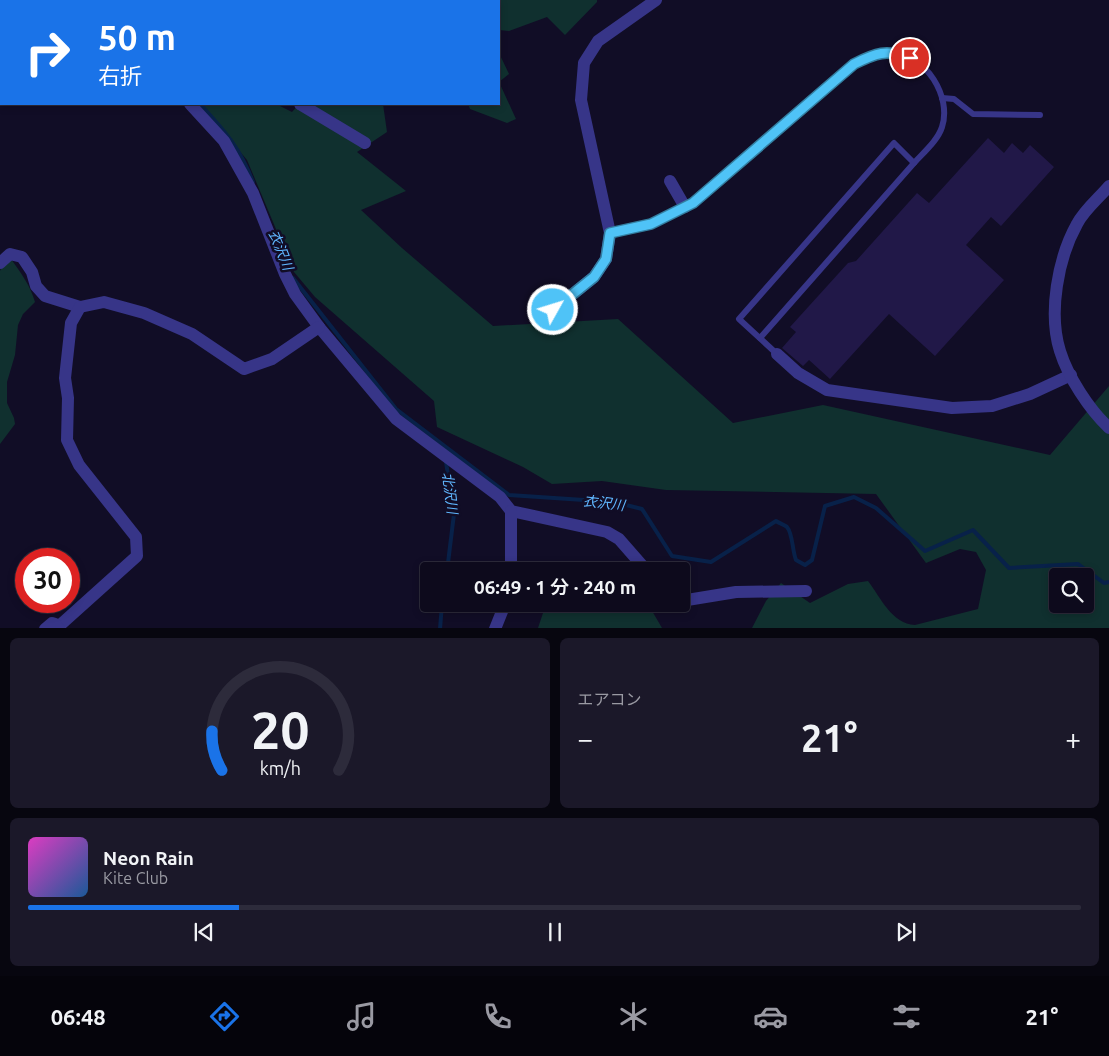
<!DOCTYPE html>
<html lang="ja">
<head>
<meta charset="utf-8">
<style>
	body { margin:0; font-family:Ubuntu,"Noto Sans JP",sans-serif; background:#1b1829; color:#f1f3f6; height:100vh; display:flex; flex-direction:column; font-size:19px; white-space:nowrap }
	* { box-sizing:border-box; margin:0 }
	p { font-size:16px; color:#9a9aa3 }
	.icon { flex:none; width:28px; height:28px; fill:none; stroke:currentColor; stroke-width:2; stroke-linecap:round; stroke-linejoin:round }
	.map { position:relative; height:628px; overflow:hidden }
	.side { display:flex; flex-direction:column; gap:10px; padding:10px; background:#07060f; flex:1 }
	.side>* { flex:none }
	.hud { position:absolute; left:0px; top:0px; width:500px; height:105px; box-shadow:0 2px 8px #0003,0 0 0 1px #2d2b3b; background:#1a73e8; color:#fff; overflow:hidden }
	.controls { position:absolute; left:1049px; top:568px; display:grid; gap:10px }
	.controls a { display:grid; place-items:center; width:45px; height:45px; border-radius:5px; background:#0d0a1c; box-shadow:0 2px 8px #0003,0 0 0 1px #2d2b3b; font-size:25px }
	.speed { position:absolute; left:15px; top:548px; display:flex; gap:10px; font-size:25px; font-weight:700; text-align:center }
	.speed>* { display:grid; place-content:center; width:65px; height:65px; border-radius:50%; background:#0d0a1c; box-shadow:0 2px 8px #0003,0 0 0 1px #2d2b3b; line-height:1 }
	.speed .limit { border:8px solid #d22; background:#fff; color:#111 }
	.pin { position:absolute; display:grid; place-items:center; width:42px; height:42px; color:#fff; margin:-21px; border:2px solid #fff; border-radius:50%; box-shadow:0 1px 5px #0007 }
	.me { position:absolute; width:55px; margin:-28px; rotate:51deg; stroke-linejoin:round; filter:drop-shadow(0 0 4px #0008) }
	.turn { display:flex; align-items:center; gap:18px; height:105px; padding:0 15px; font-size:22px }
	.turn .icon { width:65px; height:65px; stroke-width:2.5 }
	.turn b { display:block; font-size:35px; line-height:42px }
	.big { font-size:38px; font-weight:600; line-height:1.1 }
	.side .widget { flex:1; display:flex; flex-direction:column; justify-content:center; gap:8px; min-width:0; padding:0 18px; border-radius:8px; background:#1b1829 }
	.side .dial { align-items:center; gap:0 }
	.dial svg { height:130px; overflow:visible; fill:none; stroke:#2d2b3b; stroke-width:7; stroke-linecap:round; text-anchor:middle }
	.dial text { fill:#f1f3f6; stroke:none }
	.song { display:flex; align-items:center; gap:15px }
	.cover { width:60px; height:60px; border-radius:8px; background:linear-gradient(135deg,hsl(310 70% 55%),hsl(210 70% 35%)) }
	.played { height:5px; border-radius:2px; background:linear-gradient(90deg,#1a73e8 20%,#2d2b3b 20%) }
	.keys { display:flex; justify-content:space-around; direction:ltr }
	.heat { display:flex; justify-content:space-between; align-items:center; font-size:28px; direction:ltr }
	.side .tiles { flex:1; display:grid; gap:10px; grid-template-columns:1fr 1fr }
	.widget:last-child { grid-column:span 2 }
	.trip { position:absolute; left:420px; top:562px; width:270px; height:50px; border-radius:5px; background:#0d0a1c; box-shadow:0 2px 8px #0003,0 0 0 1px #2d2b3b; font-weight:600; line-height:50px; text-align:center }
	.tab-bar { display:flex; height:80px; justify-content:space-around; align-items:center; background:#05040b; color:#9a9aa3 }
	.tab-bar .icon { width:35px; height:35px }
	.tab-bar .active { color:#1a73e8 }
	.tab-bar b { font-size:22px; color:#f1f3f6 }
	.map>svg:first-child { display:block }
	.green { fill:#10302f; fill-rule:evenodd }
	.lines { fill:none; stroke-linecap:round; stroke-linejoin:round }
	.stream { stroke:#082149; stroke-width:4 }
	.building { fill:#211848 }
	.service { stroke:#373588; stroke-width:6 }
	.minor { stroke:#373588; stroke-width:12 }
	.tertiary { stroke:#373588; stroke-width:12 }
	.route-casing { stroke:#337fa1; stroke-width:12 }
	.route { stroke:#4fc3f7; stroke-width:9 }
	.labels { text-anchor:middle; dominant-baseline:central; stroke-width:5; stroke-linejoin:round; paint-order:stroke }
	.water-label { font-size:14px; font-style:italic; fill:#60b7ff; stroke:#110d26 }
</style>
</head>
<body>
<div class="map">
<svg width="1109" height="629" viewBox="0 0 1109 629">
	<rect width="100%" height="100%" fill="#110d26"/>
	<!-- green -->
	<g class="green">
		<polygon points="430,0 597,0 597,2 565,35 547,17 509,31 499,30 499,1"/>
		<polygon points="499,53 509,74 499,82 516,119 507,123 470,109 468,104 499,104"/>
		<path d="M 200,104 L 276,104 L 292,112 L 299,104 L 383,104 L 387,132 L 357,152 L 406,191 L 361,210 L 402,248 L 493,326 L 618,319 L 733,423 L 823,405 L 1050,455 L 1109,386 L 1109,628 L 752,628 L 766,601 L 781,583 L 810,603 L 848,584 L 868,581 C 881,598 892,624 915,625 L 978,609 L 986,570 L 976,552 L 960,549 L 926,563 L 876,494 L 666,490 L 602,481 L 552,484 L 523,467 L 437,427 L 434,401 L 315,297 L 294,272 L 247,160 ZM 1058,576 L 1085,576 L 1085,604 L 1058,604 Z"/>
		<path d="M 11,259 C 21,273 30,285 35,302 L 23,314 L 18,325 L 15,355 L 7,382 L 7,403 L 14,418 L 15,424 L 0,444 L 0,271 L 2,266 Z"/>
		<polygon points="546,604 648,604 662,628 538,628"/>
	</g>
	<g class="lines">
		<!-- stream -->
		<g class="stream">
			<polyline points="109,0 110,1"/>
			<path d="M 200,104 C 224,130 240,148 253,182"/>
			<path d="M 293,278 L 396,409 L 509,495 L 614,502 L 642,509 L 672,556 L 711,562 L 776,521 C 779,523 785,525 787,527 C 793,534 792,550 796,560 L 805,565 L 812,560 L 825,506 L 854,497 L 876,508 L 925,551 L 973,530 L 1009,568 L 1078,564 L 1104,583 L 1109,582"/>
			<polyline points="446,462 454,514 447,571"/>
			<polyline points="440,629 442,604"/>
		</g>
	</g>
	<!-- building -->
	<polygon class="building" points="988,138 1004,153 1012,143 1023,153 1030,145 1054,167 1001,226 991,217 966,245 1004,280 935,356 889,314 830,379 809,360 803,366 782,348 796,332 790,327 848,263 856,261 917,193 929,203"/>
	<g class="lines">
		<!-- service -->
		<g class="service">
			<polyline points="942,98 954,99 973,114 1040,115"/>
			<path d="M 610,233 L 651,224 L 693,203 L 854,64 C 869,57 877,52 894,53 C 926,55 952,97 942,127 C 938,140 924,152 914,163 L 894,143 L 739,319 L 777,354"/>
			<polyline points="760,338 914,163"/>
		</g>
		<!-- minor -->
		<g class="minor">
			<polyline points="91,0 94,1"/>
			<polyline points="224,0 225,1"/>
			<polyline points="190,104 224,141 253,193 285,274 295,294 319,327 396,419 500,497 511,511 607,532 619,539 647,571"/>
			<polyline points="300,104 365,143"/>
			<polyline points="670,181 685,207"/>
			<polyline points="0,263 10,254 22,257 32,272 36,286 45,296 80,307"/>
			<polyline points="537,307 553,310 594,277 606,259 610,233 581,100 584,63 598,41 656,0"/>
			<polyline points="777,354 798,373 827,390 952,408 992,406 1030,394 1071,375"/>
			<polyline points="511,511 511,571"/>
			<polyline points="681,601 736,592 806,591"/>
			<polyline points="58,627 137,556 136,537 79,465 67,440 68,398 65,378 71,323 80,307 104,302 144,313 192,334 244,369 272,359 319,327"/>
			<polyline points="45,629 52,623 55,624 59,629"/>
			<polyline points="495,629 505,604"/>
		</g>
		<!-- tertiary -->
		<g class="tertiary">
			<polyline points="47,1 48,0"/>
			<polyline points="0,64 1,62"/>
			<path d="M 1109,186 C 1099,198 1084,210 1077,224 C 1058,258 1048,313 1060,351 C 1068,377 1089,409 1109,428"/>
		</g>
	</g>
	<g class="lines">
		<defs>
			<path id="route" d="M 553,310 L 594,277 L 606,259 L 610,233 L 651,224 L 693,203 L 854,64 C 876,53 886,49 910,58"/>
		</defs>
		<!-- route casing -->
		<use href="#route" class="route-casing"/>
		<!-- route -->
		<use href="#route" class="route"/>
	</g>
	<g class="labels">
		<!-- water labels -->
		<g class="water-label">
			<text transform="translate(281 250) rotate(68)">衣沢川</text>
			<text transform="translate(450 493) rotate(83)">北沢川</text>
			<text transform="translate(604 503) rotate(7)">衣沢川</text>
		</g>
	</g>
</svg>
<div class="controls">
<a><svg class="icon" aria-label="search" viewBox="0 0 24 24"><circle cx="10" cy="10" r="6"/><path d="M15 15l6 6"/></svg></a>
</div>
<div class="speed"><div class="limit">30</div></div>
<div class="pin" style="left:910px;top:58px;background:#d93025"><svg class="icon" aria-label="arrive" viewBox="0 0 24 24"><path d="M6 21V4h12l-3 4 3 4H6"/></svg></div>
<svg class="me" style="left:553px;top:310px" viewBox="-20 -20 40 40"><circle r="17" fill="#4fc3f7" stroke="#fff" stroke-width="3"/><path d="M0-11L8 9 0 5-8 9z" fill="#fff"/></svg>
<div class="trip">06:49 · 1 分 · 240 m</div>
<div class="hud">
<div class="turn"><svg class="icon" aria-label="right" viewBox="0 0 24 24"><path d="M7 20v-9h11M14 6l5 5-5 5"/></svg><div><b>50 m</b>右折</div></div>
</div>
</div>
<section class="side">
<div class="tiles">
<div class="widget dial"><svg viewBox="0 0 100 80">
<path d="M14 69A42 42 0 1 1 86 69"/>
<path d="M14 69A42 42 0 0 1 8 45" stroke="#1a73e8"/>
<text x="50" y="56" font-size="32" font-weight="700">20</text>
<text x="50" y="72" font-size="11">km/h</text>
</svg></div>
<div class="widget"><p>エアコン</p>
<div class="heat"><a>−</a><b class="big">21°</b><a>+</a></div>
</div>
<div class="widget">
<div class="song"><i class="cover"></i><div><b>Neon Rain</b><p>Kite Club</p></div></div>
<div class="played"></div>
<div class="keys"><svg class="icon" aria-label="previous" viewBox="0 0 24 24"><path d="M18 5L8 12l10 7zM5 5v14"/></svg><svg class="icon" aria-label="pause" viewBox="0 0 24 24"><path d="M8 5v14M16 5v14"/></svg><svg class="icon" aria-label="next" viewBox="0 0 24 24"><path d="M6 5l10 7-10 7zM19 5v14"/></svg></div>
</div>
</div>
</section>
<nav class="tab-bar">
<b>06:48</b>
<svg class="icon active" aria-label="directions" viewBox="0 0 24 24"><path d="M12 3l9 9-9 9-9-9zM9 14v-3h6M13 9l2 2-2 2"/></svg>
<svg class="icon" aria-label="music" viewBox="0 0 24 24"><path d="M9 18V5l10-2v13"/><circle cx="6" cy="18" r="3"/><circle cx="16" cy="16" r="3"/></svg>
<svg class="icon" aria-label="phone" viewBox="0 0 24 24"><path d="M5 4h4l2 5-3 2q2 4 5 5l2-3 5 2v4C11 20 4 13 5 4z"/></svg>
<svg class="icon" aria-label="climate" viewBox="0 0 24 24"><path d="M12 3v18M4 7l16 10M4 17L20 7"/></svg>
<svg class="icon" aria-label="car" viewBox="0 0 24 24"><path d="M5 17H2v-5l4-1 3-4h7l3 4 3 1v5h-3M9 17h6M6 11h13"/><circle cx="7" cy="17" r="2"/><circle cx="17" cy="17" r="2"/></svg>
<svg class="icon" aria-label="filters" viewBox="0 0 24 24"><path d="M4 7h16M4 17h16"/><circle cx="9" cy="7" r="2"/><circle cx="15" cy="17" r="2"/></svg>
<b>21°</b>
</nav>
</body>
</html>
